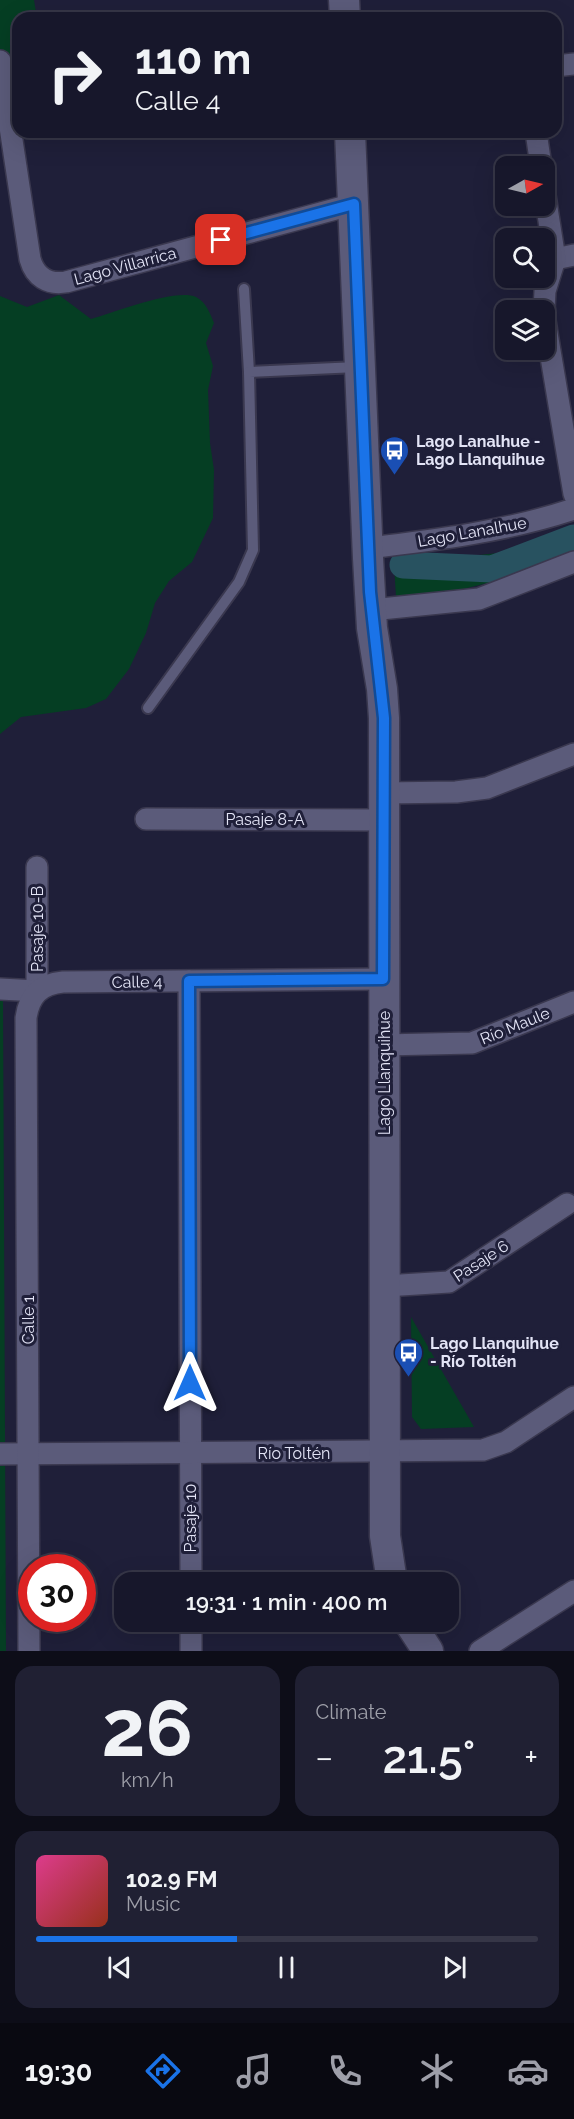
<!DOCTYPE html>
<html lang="en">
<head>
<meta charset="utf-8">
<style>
	body { margin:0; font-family:Raleway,sans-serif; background:#202033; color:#f1f3f6; height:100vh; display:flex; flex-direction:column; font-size:22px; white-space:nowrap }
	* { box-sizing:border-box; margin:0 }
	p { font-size:20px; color:#9e9fa9 }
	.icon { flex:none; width:33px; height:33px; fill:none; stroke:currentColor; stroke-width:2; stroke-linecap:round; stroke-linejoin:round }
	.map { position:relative; height:1651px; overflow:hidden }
	.drawer { display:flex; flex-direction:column; gap:15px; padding:15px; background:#0d0d18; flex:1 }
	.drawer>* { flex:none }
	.banner { position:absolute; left:12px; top:12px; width:550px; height:126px; border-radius:18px; box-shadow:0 6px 24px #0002,0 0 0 2px #363647; background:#17172b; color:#f1f3f6; overflow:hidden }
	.needle { width:39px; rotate:82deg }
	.controls { position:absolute; left:495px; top:156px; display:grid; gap:12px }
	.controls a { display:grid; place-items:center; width:60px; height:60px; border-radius:12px; background:#17172b; box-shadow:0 6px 24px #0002,0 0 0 2px #363647; font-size:30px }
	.speed { position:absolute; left:18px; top:1554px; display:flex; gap:12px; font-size:30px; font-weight:700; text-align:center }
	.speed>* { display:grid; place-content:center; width:78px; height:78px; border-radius:50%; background:#17172b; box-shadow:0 6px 24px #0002,0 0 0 2px #363647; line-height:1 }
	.speed .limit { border:9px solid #d22; background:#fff; color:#111 }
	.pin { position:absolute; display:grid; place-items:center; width:51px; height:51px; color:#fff; margin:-26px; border-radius:12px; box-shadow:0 3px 9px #0006 }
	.me { position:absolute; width:66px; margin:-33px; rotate:0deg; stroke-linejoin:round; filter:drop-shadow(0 0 4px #0008) }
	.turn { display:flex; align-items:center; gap:21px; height:126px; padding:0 24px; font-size:27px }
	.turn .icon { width:78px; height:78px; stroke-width:2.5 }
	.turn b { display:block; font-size:42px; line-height:51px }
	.big { font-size:45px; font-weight:600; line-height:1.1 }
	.drawer .card { flex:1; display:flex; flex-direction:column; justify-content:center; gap:9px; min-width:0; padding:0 21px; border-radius:18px; background:#202033 }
	.drawer .dial { align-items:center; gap:0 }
	.dial b { font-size:78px; line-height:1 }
	.song { display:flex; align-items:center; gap:18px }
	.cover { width:72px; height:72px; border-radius:9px; background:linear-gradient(135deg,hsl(330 70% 55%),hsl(10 70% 35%)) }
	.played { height:6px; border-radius:3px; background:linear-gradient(90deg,#1a73e8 40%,#363647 40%) }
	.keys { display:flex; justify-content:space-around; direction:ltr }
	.heat { display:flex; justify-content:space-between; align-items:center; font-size:33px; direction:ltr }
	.drawer .tiles { flex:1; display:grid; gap:15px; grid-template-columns:1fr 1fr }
	.card:last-child { grid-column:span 2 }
	.trip { position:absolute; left:114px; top:1572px; width:345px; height:60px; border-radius:18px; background:#17172b; box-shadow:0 6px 24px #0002,0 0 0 2px #363647; font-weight:600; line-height:60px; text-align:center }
	.menu { display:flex; height:96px; justify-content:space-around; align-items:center; background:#090911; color:#9e9fa9 }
	.menu .icon { width:42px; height:42px }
	.menu .active { color:#1a73e8 }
	.menu b { font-size:27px; color:#f1f3f6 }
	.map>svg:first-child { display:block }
	.green { fill:#053e23 }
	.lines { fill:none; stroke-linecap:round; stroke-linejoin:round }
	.canal { stroke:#285260; stroke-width:27 }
	.lane-casing { stroke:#3a384f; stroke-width:14 }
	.street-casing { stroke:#3a384f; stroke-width:24 }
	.secondary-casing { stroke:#3a384f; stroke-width:33 }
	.lane { stroke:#5b5b7a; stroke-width:10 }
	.street { stroke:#5b5b7a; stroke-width:21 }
	.secondary { stroke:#5b5b7a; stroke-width:30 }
	.route-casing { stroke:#114b97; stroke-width:15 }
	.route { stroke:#1a73e8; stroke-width:10 }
	.labels { text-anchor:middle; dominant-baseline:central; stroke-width:6; stroke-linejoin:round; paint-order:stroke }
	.street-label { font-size:16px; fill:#e3e4f6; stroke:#1f1f39 }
	.poi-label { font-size:16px; font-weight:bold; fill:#e3e4f6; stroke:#1f1f39; text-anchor:start }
</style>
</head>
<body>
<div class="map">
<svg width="574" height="1651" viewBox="0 0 574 1651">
	<rect width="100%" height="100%" fill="#1f1f39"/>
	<!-- green -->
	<g class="green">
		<polygon points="0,0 34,0 37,18 18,18 18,102 12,111 0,107"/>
		<path d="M 59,295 L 91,319 C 114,313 175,288 196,297 C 206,302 210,313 214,323 L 206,343 L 213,366 L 208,390 L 210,443 L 214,470 L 213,518 L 192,562 L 169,581 L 155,603 L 146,633 L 129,669 L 106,699 L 86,708 L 21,717 L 0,734 L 0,296 L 27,307 Z"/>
		<polygon points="574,527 574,550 500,580 463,589 396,597 394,564 498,553"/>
		<polygon points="0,998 3,998 6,1651 0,1651"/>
		<polygon points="411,1317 474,1427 421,1429 412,1417"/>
	</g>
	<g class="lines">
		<!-- canal -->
		<polyline class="canal" points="403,565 492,569 574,538"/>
		<defs>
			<g id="lane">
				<polyline points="244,289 249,372"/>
				<polyline points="148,708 239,582 253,550 249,372 357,367"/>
			</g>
			<g id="street">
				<path d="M 0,61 L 30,259 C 35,277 48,285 66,282 L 354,204"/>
				<polyline points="556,66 574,64"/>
				<polyline points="536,132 541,166"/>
				<polyline points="555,259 574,255"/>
				<polyline points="544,310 545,291 555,259 544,189"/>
				<polyline points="544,315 574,494"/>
				<path d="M 368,548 C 437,540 508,531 574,509"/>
				<polyline points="371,610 479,599 574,562"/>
				<polyline points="384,793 456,792 487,788 574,754"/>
				<polyline points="146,819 383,820"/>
				<polyline points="37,867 37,991"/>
				<polyline points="189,981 191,1582"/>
				<polyline points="0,989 37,991"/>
				<polyline points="384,1045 472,1043 574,1002"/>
				<polyline points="385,1286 449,1282 567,1204"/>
				<polyline points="0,1454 483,1450 506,1442 574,1397"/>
				<polyline points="191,1622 191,1651"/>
				<path d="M 29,1651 L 26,1018 C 29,996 40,984 63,982 L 383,979"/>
				<polyline points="480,1651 574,1591"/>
			</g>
			<g id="secondary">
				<polyline points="344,0 345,18"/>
				<polyline points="350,132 368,558 372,628 382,689 384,718 385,1536 392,1582"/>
				<polyline points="409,1622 428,1651"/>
			</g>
		</defs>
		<!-- lane casing -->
		<use href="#lane" class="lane-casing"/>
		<!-- street casing -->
		<use href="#street" class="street-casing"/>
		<!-- secondary casing -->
		<use href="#secondary" class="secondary-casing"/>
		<!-- lane -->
		<use href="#lane" class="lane"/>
		<!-- street -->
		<use href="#street" class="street"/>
		<!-- secondary -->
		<use href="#secondary" class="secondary"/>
	</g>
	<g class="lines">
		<defs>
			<polyline id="route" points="190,1383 189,981 383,979 384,718 370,592 354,204 221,240"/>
		</defs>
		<!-- route casing -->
		<use href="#route" class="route-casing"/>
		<!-- route -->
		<use href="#route" class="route"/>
	</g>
	<!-- icons -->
	<defs>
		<symbol id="bus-pin" viewBox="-11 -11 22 30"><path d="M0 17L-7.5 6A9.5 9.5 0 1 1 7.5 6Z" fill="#1a4fb4" stroke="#1f1f39"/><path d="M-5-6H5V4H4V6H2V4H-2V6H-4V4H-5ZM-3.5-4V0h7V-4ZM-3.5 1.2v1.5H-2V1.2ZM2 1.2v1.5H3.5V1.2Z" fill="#fff"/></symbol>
	</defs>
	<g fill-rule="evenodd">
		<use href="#bus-pin" x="378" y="434" width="33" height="45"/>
		<use href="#bus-pin" x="392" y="1336" width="33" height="45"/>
	</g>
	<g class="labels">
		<!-- street labels -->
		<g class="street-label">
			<text transform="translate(125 266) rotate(-15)">Lago Villarrica</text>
			<text transform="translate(472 532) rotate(-10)">Lago Lanalhue</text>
			<text x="265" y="819">Pasaje 8-A</text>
			<text transform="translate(37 929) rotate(-90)">Pasaje 10-B</text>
			<text transform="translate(137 982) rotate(-1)">Calle 4</text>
			<text transform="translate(515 1026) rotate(-22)">Río Maule</text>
			<text transform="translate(384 1073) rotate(-90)">Lago Llanquihue</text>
			<text transform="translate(481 1261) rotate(-33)">Pasaje 6</text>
			<text transform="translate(28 1320) rotate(-90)">Calle 1</text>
			<text x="294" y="1453">Río Toltén</text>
			<text transform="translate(190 1518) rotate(-90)">Pasaje 10</text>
		</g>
		<!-- poi labels -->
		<g class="poi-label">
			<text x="416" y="441">Lago Lanalhue -<tspan x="416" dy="18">Lago Llanquihue</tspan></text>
			<text x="430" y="1343">Lago Llanquihue<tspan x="430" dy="18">- Río Toltén</tspan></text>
		</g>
	</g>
</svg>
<div class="controls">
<a><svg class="needle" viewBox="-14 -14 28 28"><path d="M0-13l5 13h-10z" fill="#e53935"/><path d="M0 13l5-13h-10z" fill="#9e9fa9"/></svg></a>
<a><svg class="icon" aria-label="search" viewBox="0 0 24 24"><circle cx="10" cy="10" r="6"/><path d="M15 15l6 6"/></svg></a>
<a><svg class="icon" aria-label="layers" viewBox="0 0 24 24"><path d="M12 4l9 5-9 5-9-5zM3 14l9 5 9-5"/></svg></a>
</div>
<div class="speed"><div class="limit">30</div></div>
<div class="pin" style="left:221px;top:240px;background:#d93025"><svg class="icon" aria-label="arrive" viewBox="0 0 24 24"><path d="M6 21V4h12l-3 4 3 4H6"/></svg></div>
<svg class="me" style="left:190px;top:1383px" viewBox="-20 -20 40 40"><path d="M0-17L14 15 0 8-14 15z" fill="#1a73e8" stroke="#fff" stroke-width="4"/></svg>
<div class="trip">19:31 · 1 min · 400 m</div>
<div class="banner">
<div class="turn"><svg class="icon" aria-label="right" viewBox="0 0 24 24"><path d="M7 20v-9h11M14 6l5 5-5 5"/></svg><div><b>110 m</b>Calle 4</div></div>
</div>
</div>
<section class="drawer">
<div class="tiles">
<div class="card dial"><b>26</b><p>km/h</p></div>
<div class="card"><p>Climate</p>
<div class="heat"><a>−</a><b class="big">21.5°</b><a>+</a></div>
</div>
<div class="card">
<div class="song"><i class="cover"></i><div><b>102.9 FM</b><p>Music</p></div></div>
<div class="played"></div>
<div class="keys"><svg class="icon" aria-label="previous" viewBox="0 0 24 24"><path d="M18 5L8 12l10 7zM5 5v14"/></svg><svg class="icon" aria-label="pause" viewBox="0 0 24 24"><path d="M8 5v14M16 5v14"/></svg><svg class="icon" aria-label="next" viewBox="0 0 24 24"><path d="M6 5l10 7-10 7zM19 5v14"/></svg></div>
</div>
</div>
</section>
<nav class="menu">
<b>19:30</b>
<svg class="icon active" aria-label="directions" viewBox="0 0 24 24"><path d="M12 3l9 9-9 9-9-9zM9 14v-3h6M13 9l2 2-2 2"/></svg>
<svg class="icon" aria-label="music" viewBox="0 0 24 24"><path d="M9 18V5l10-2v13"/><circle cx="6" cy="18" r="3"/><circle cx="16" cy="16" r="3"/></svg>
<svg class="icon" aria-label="phone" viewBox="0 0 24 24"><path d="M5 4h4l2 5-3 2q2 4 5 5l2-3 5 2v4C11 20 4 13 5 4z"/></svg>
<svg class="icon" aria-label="climate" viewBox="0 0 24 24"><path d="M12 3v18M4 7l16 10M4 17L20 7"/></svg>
<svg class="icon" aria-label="car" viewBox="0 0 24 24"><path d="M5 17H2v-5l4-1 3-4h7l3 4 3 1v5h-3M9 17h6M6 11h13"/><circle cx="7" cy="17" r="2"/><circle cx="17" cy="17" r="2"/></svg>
</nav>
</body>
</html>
